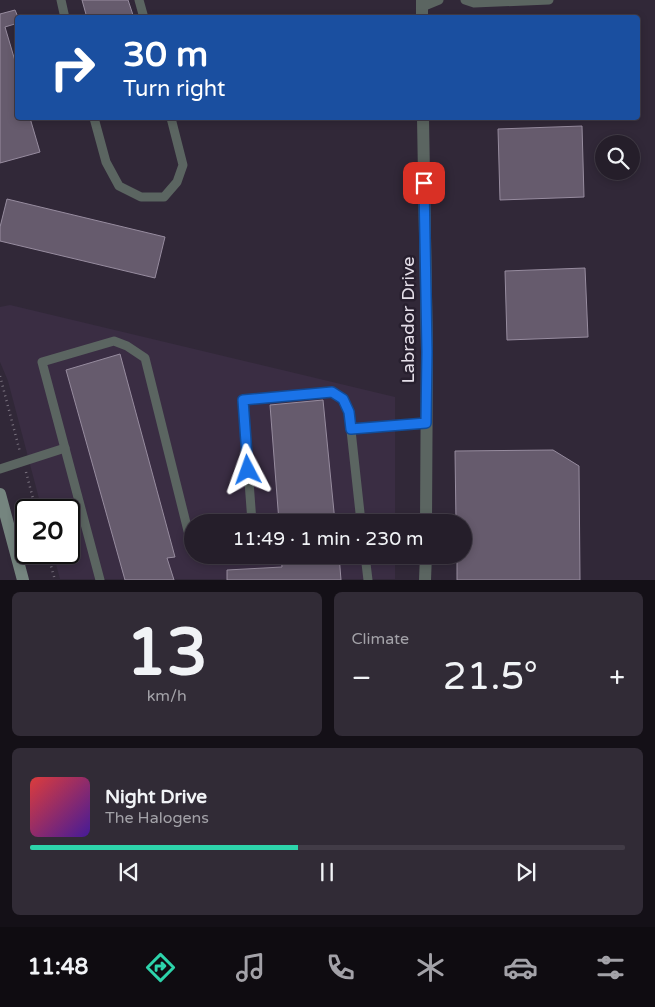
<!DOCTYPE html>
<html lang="en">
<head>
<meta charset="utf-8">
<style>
	body { margin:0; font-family:"Varela Round",sans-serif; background:#312b36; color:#f1f3f6; height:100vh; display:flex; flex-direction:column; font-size:19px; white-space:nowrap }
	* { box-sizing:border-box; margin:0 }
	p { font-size:16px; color:#a3a2a8 }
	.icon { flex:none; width:28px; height:28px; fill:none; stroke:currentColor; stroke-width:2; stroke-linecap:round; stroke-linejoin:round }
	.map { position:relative; height:580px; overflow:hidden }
	.side { display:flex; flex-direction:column; gap:12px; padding:12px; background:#141017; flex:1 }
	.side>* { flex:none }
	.guide { position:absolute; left:15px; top:15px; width:625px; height:105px; border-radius:5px; box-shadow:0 2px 8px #0003,0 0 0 1px #423c47; background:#1a4fa0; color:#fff; overflow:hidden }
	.buttons { position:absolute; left:595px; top:135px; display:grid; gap:10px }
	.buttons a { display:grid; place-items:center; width:45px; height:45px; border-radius:50%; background:#251e2a; box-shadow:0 2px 8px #0003,0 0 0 1px #423c47; font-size:25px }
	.speed { position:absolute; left:15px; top:499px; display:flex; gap:10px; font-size:25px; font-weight:700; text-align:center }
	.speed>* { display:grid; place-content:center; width:65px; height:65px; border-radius:50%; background:#251e2a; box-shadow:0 2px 8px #0003,0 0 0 1px #423c47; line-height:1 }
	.speed .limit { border:2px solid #111; border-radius:8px; background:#fff; color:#111 }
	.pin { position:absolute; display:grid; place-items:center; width:42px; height:42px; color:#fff; margin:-21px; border-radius:10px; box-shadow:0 2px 8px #0006 }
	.me { position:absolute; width:55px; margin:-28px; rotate:356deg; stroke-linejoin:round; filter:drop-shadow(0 0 4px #0008) }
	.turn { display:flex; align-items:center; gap:18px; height:105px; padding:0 25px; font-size:22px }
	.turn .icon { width:65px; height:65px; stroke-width:2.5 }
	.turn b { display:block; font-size:35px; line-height:42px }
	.big { font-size:38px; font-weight:600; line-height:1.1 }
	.side .card { flex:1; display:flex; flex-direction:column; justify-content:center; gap:8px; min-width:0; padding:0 18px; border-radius:8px; background:#312b36 }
	.side .dial { align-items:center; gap:0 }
	.dial b { font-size:65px; line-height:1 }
	.song { display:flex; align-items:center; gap:15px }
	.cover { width:60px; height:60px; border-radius:8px; background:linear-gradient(135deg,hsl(0 70% 55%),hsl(260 70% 35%)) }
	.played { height:5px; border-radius:2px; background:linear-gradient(90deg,#2dd4ab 45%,#423c47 45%) }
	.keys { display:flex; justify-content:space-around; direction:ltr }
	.heat { display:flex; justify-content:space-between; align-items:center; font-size:28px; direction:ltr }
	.side .tiles { flex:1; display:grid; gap:12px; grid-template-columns:1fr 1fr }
	.card:last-child { grid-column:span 2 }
	.trip { position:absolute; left:184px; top:514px; width:288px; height:50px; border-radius:25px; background:#251e2a; box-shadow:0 2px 8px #0003,0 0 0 1px #423c47; font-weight:600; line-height:50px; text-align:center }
	.tabs { display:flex; height:80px; justify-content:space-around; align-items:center; background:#0f0c11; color:#a3a2a8 }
	.tabs .icon { width:35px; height:35px }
	.tabs .active { color:#2dd4ab }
	.tabs b { font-size:22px; color:#f1f3f6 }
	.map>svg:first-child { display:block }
	.built { fill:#3a2d43 }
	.building { fill:#665b6d; stroke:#978c9f }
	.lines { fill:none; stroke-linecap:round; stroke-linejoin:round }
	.path { stroke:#79717e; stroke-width:2.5; stroke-dasharray:1 4; stroke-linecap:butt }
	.service { stroke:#5b6561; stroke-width:9 }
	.minor { stroke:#5b6561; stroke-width:12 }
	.secondary { stroke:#75857f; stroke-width:12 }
	.route-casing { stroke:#114b97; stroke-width:12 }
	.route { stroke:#1a73e8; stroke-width:9 }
	.labels { text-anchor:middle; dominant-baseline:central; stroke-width:5; stroke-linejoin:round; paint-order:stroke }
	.street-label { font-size:18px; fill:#e4dee8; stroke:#271f2e }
</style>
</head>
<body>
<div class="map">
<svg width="655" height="580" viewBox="0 0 655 580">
	<rect width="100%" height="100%" fill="#312838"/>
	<!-- built -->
	<polygon class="built" points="10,305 395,397 395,522 192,522 192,555 395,555 395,579 60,579 53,553 69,552 69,510 42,510 8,381 0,362 0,307"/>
	<!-- building -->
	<g class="building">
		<polygon points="82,0 128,0 134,18 87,18"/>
		<polygon points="15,10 18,17 18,23 5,27 18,71 18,118 30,118 40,152 0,163 0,14"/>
		<polygon points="582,126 584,197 500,200 498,129"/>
		<polygon points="7,199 165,237 155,278 0,241 0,227"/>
		<polygon points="585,268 588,337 507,340 505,271"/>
		<polygon points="120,354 175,557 167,558 174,580 125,580 66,370"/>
		<polygon points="323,400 335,522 279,522 270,405"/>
		<polygon points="553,450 579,466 580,580 457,580 457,555 462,555 462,522 456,522 455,451"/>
		<polygon points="281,555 339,555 341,580 227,580 227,570 282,567"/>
	</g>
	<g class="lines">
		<!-- path -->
		<g class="path">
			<polyline points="0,376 20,452"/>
			<polyline points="26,472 36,510"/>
			<polyline points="47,552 55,580"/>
		</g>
		<!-- service -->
		<g class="service">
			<polyline points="61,0 65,18"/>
			<polyline points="139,0 144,18"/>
			<polyline points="465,0 474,3 549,0"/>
			<polyline points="422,7 439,0"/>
			<polyline points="94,118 106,162 119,186 141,197 164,197 177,182 183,165 171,118"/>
			<polyline points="351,429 426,423"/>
			<polyline points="0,469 65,448"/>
			<polyline points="252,522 243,400 332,392 343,399 349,412 361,522"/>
			<polyline points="365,555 368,580"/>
			<polyline points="100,580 42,362 114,341 127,346 145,358 192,547"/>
		</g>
		<!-- minor -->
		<g class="minor">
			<polyline points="422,0 422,18"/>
			<polyline points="423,118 427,352 426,522"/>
			<polyline points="425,580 426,555"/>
		</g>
		<!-- secondary -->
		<polyline class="secondary" points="0,494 23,580"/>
	</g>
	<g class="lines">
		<defs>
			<polyline id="route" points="248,470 243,400 332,392 343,399 349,412 351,429 426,423 427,352 424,183"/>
		</defs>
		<!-- route casing -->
		<use href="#route" class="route-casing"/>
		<!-- route -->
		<use href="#route" class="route"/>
	</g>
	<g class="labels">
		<!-- street labels -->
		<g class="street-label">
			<text transform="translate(408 320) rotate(-90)">Labrador Drive</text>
		</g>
	</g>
</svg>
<div class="buttons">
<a><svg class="icon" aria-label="search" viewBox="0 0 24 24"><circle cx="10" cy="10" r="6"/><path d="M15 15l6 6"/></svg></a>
</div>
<div class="speed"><div class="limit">20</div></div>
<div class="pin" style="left:424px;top:183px;background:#d93025"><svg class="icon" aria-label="arrive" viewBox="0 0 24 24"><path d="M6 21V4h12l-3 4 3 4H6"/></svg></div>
<svg class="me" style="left:248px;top:470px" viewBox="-20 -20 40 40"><path d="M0-17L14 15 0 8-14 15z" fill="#1a73e8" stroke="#fff" stroke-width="4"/></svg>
<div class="trip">11:49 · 1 min · 230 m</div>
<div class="guide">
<div class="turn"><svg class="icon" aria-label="right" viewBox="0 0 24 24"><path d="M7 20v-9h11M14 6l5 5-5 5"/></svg><div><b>30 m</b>Turn right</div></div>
</div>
</div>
<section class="side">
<div class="tiles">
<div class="card dial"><b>13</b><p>km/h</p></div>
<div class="card"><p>Climate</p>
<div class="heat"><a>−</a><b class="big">21.5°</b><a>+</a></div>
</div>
<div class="card">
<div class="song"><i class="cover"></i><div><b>Night Drive</b><p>The Halogens</p></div></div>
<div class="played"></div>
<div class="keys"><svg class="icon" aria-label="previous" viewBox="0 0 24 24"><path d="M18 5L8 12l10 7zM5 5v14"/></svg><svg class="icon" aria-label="pause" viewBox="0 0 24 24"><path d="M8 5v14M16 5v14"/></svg><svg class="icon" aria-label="next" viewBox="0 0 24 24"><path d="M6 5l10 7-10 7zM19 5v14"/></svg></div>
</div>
</div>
</section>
<nav class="tabs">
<b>11:48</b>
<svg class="icon active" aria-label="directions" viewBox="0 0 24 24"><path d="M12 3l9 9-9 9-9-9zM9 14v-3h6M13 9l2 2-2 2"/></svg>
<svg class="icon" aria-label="music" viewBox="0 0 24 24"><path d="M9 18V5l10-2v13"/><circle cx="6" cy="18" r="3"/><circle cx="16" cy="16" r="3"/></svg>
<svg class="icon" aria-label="phone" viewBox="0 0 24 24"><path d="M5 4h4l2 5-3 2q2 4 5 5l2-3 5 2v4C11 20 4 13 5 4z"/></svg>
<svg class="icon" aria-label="climate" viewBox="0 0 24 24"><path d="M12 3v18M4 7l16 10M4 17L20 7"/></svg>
<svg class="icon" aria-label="car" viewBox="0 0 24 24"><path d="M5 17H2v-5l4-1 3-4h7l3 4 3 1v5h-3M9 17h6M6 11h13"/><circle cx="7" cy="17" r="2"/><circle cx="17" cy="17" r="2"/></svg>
<svg class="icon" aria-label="filters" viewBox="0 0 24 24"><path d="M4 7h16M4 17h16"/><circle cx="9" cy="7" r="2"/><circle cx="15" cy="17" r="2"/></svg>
</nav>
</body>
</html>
